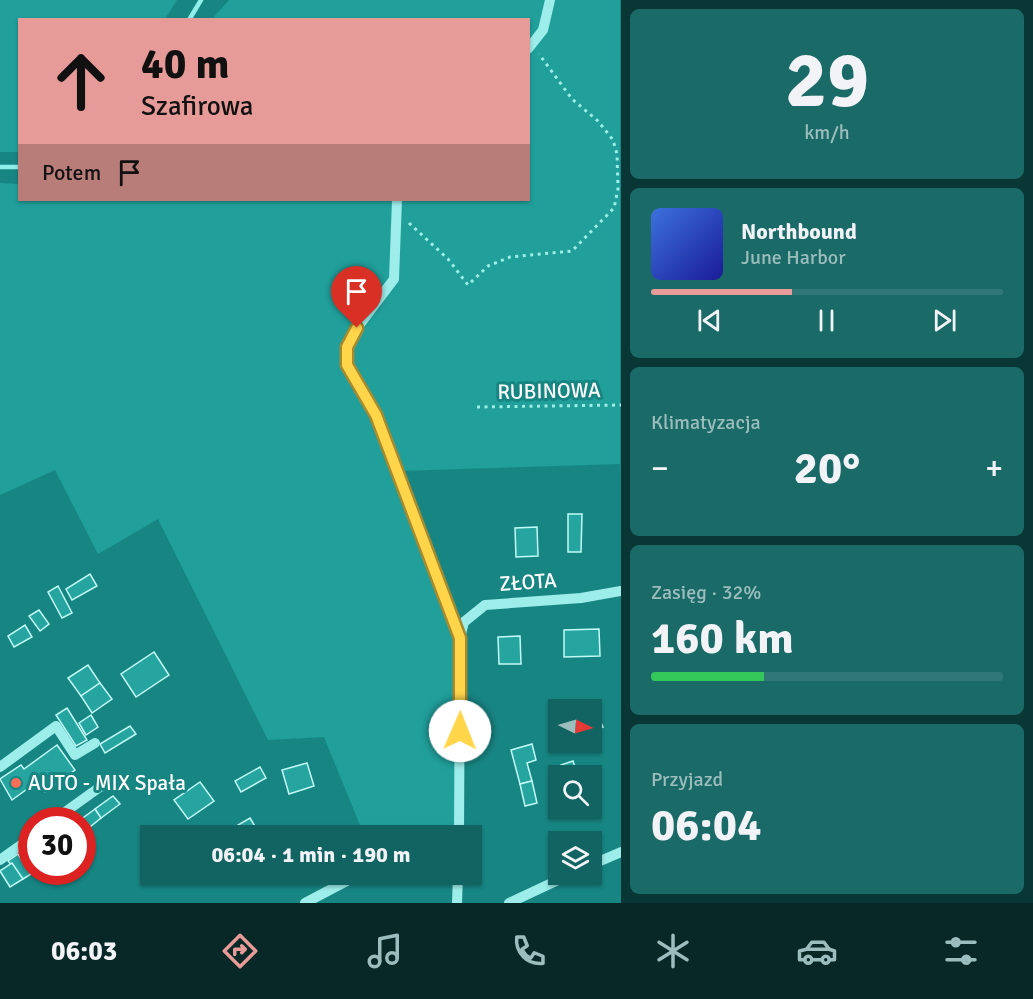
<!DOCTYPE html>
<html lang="pl">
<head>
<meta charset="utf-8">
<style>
	body { margin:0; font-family:Signika,sans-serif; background:#1a6a68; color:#f1f3f6; height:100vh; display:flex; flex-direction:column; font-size:22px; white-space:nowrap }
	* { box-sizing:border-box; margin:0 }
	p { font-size:20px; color:#9cbdbe }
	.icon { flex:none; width:33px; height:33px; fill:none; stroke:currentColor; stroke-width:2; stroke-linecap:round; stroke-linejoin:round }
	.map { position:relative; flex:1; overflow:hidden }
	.panel { display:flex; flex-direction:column; gap:9px; padding:9px; background:#093736; width:412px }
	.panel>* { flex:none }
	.top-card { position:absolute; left:18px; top:18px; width:512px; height:183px; border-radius:0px; box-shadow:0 2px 4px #0004; background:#e69b98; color:#111; overflow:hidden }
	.needle { width:39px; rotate:95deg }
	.fabs { position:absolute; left:548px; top:699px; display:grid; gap:12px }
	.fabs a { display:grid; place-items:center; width:54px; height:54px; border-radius:0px; background:#116462; box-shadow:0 2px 4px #0004; font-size:30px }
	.speed { position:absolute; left:18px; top:807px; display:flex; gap:12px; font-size:30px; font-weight:700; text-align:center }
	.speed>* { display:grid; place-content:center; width:78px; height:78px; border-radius:50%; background:#116462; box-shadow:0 2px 4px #0004; line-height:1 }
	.speed .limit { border:9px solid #d22; background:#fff; color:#111 }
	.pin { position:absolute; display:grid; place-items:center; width:51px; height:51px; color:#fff; margin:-62px -26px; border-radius:50% 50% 50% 0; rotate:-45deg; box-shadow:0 0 6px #0007 }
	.pin .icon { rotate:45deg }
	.me { position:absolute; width:66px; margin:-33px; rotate:1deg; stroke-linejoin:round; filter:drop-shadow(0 0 4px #0008) }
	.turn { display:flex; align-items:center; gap:21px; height:126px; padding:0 24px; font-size:27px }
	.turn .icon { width:78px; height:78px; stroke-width:2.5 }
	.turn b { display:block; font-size:42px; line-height:51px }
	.then { display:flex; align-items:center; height:57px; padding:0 24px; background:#0003; gap:12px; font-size:22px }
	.big { font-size:45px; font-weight:800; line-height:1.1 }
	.panel .widget { flex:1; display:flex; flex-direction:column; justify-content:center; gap:9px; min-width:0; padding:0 21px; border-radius:9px; background:#1a6a68 }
	.panel .dial { align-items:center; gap:0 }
	.dial b { font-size:78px; line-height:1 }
	.song { display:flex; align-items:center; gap:18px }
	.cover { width:72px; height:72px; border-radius:9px; background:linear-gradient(135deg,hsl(220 70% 55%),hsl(240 70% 35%)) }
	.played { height:6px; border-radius:3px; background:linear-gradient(90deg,#e69b98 40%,#307877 40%) }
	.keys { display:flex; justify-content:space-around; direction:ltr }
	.heat { display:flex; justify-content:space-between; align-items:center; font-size:33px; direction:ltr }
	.charge { height:9px; border-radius:4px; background:linear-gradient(90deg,#34c759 32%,#307877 0) }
	.trip { position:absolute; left:140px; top:825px; width:342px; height:60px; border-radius:0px; background:#116462; box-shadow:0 2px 4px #0004; font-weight:800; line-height:60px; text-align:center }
	.tab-bar { display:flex; height:96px; justify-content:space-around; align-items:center; background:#072827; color:#9cbdbe }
	.tab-bar .icon { width:42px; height:42px }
	.tab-bar .current { color:#e69b98 }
	.tab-bar b { font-size:27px; color:#f1f3f6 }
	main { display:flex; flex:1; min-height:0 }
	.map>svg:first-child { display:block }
	.green { fill:#209f9b }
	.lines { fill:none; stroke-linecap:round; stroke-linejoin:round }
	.stream { stroke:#8ff0eb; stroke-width:4.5 }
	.building { fill:#26a4a0; stroke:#c2faf7; stroke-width:1.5 }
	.path { stroke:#9dedea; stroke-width:3; stroke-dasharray:3 4.5; stroke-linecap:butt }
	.minor { stroke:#9dedea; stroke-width:10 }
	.route-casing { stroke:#a68a30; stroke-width:15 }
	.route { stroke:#ffd54a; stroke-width:10 }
	.poi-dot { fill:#ff6e59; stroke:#178683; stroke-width:2 }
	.labels { text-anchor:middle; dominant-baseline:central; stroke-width:6; stroke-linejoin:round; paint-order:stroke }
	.street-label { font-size:21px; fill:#fff; stroke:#178683 }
	.poi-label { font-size:21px; fill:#fff; stroke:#178683; text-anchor:start }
</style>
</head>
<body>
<main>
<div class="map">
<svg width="621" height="903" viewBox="0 0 621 903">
	<rect width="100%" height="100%" fill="#178683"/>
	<!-- green -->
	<g class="green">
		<polygon points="0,0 177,0 165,19 20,20 19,152 0,152"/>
		<polygon points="229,0 620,0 620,464 398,471 460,638 459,835 364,835 324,737 268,740 158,519 98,554 55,470 0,495 0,183 19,184 20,200 528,200 528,20 212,19"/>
	</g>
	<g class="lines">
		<!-- stream -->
		<g class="stream">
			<polyline points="189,20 201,0"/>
			<polyline points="0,167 20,167"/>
		</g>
	</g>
	<!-- building -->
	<g class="building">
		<polygon points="568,514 582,514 581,552 568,552"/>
		<polygon points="537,527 538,556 516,557 515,528"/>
		<polygon points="90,574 97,586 72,600 66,589"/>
		<polygon points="58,586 72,613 62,618 48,592"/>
		<polygon points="39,610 49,624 40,631 29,616"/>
		<polygon points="25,625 32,637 14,647 8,636"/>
		<polygon points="599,629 600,656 564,657 564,630"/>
		<polygon points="520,636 521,664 499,664 498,637"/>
		<polygon points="154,652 169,675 136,697 121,674"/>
		<polygon points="88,665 100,683 81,696 68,678"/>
		<polygon points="100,683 112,699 92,713 81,696"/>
		<polygon points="67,708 87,740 76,746 56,715"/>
		<polygon points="596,711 603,727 591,732 591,713"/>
		<polygon points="91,715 98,727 86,735 79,723"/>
		<polygon points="130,726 136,734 105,753 100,744"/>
		<polygon points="532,744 536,760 527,763 532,781 520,784 511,750"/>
		<polygon points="57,745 75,770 45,792 36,780 33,782 34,784 12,800 0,779 21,765 24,769"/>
		<polygon points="573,761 578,776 565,776 561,765"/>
		<polygon points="307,763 314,786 289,794 282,770"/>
		<polygon points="260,767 266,778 241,792 235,781"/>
		<polygon points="532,781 537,803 525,806 520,784"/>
		<polygon points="200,782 214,801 188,819 174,800"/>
		<polygon points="113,796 120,804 101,818 95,809"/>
		<polygon points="95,809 101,818 86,830 82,820 80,820"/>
		<polygon points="250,818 256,828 243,835 238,825"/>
		<polygon points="256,828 261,836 244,836 243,835"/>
		<polygon points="18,854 31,874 23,879 8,861"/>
		<polygon points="12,863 23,879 10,887 0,871"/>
	</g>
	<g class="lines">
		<!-- path -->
		<g class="path">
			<polyline points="409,223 448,259 468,285 488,266 510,257 572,251 614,208 618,189 617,154 613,140 598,121 572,99 539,54"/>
			<polyline points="477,407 621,405"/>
		</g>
		<!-- minor -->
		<g class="minor">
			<polyline points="528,49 543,30 550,0"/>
			<polyline points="397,200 394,279 351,336 345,356 350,373 376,415 460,638"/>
			<polyline points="0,767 56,726 75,755 95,743"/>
			<polyline points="54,820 104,784"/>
			<polyline points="459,836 460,638 464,622 485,605 581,598 621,591"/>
			<polyline points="0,860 32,837"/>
			<polyline points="591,865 621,852"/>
			<polyline points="305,903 360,874"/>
			<polyline points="457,903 458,874"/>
			<polyline points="509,903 571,874"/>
		</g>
	</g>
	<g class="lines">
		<defs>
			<polyline id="route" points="357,328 347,347 347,365 376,415 460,638 460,731"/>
		</defs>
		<!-- route casing -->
		<use href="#route" class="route-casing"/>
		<!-- route -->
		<use href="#route" class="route"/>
	</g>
	<!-- markers -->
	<circle class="poi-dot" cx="16" cy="783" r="6"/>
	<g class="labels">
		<!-- street labels -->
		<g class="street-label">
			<text transform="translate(549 391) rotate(-1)">RUBINOWA</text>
			<text transform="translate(528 582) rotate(-4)">ZŁOTA</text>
		</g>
		<!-- poi labels -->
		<g class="poi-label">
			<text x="28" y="783">AUTO - MIX Spała</text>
		</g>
	</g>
</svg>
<div class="fabs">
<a><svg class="needle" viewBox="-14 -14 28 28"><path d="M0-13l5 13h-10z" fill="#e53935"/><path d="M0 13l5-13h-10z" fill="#9cbdbe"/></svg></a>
<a><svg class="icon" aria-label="search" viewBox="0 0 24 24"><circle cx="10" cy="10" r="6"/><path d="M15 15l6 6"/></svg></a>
<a><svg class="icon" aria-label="layers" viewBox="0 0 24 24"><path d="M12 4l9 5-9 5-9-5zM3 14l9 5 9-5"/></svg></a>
</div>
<div class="speed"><div class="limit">30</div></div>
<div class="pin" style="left:357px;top:328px;background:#d93025"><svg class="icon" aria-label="arrive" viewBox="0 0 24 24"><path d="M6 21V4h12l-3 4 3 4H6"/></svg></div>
<svg class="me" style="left:460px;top:731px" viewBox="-20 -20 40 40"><circle r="19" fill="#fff"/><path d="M0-13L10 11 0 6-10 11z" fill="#ffd54a"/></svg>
<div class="trip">06:04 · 1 min · 190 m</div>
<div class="top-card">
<div class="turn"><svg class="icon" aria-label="ahead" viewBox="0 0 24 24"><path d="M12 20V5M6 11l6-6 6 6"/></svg><div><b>40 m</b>Szafirowa</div></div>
<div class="then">Potem<svg class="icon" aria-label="arrive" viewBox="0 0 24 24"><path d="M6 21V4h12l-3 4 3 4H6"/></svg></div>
</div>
</div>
<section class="panel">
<div class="widget dial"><b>29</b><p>km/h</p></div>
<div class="widget">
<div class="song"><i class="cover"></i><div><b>Northbound</b><p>June Harbor</p></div></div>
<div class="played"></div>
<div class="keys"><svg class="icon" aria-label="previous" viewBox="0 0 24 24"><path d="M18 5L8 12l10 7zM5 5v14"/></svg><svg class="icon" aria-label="pause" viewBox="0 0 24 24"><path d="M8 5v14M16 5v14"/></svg><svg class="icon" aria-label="next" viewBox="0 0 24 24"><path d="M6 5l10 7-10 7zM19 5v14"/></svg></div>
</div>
<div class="widget"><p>Klimatyzacja</p>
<div class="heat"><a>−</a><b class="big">20°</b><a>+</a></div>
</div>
<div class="widget"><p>Zasięg · 32%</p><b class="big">160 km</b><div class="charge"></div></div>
<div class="widget"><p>Przyjazd</p><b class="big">06:04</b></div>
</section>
</main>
<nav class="tab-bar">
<b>06:03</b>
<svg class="icon current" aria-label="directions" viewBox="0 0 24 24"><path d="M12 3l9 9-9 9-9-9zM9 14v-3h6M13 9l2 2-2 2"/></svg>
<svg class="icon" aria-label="music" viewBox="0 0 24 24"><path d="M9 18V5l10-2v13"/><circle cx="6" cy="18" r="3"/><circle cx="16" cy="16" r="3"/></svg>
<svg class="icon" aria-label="phone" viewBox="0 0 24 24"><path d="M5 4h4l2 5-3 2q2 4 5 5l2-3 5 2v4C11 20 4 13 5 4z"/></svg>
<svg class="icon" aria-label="climate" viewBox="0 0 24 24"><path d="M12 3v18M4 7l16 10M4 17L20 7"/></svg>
<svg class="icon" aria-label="car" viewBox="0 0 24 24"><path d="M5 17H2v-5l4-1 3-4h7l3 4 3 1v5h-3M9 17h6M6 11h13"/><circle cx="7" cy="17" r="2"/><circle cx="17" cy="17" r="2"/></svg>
<svg class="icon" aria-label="filters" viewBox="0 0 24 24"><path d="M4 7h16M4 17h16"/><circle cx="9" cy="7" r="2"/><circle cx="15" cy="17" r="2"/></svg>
</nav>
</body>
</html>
